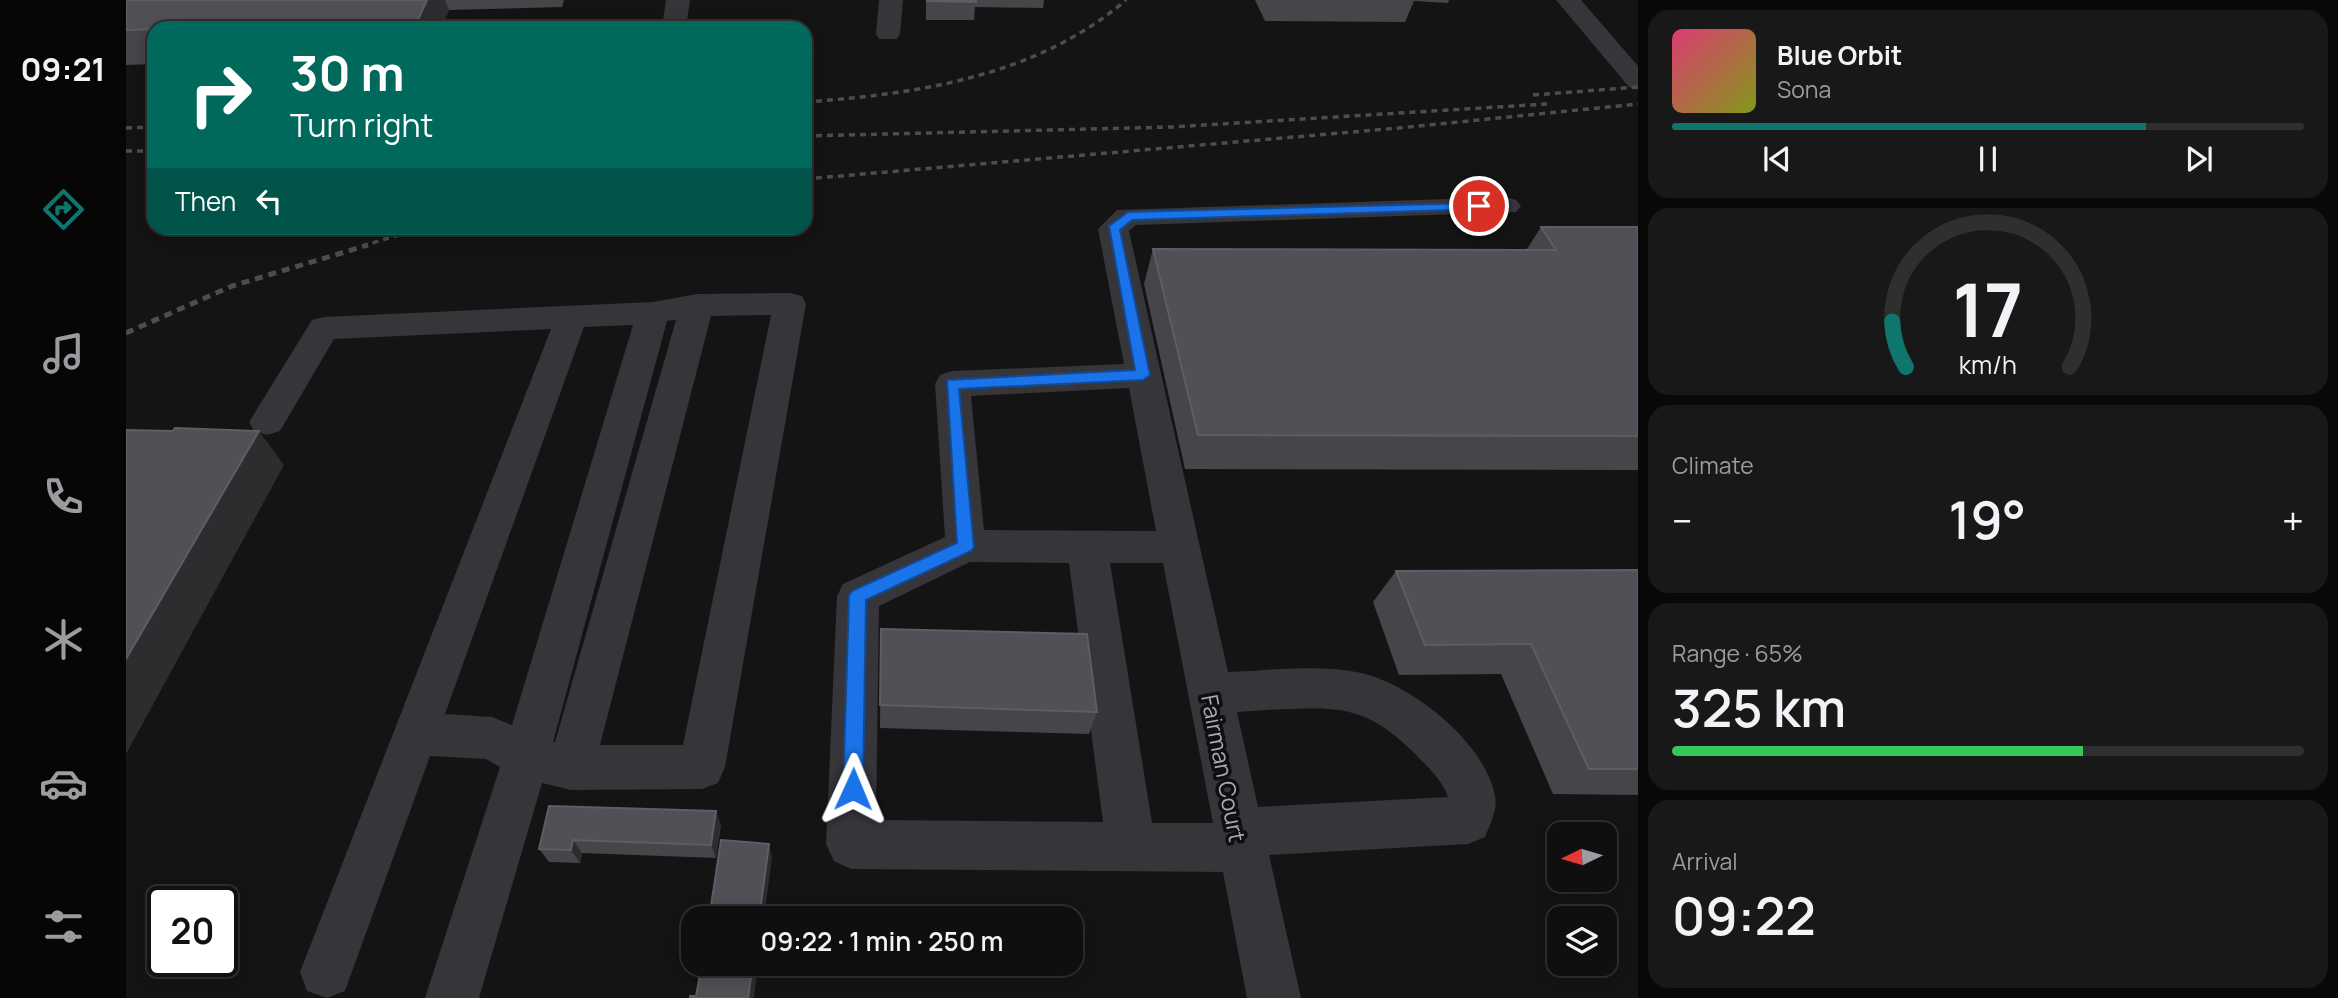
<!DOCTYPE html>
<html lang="en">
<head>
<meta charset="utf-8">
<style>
	body { margin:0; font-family:Manrope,sans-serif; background:#181819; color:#f1f3f6; height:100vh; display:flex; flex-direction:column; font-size:26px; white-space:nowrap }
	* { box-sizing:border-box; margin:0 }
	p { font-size:23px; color:#9b9c9f }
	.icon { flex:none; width:38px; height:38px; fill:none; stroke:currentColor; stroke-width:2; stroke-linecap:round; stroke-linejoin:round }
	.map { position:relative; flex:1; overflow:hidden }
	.panel { display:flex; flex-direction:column; gap:10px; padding:10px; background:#080809; width:700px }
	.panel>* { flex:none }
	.top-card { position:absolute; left:21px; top:21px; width:665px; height:214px; border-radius:21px; box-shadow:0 4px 18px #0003,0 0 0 2px #2f2f30; background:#00695c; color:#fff; overflow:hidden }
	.needle { width:46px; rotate:265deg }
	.buttons { position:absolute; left:1421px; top:822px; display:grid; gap:14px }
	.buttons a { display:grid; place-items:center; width:70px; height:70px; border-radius:14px; background:#0f0f10; box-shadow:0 4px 18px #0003,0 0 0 2px #2f2f30; font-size:35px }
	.speed { position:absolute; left:21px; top:886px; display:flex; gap:14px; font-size:35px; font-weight:700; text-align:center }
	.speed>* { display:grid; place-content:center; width:91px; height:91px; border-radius:50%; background:#0f0f10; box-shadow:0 4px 18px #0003,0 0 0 2px #2f2f30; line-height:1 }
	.speed .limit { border:4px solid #111; border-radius:10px; background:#fff; color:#111 }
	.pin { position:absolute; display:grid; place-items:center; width:60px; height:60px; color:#fff; margin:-30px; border:4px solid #fff; border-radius:50%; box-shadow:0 2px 7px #0007 }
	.me { position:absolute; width:77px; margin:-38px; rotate:1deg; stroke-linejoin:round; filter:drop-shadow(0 0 5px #0008) }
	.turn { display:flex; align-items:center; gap:24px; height:147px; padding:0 28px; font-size:32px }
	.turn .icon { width:91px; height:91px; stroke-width:2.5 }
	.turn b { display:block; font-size:49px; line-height:60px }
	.then { display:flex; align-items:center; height:66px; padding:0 28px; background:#0003; gap:14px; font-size:26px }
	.big { font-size:52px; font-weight:600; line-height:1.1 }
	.panel .card { flex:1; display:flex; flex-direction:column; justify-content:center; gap:10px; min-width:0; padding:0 24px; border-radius:21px; background:#181819 }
	.panel .dial { align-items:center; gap:0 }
	.dial svg { height:182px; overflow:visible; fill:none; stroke:#2f2f30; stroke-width:7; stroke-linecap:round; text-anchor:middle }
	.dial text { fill:#f1f3f6; stroke:none }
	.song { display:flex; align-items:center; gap:21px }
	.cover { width:84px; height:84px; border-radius:10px; background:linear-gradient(135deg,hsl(340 70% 55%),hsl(70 70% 35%)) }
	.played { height:7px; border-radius:4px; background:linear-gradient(90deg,#0f766e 75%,#2f2f30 75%) }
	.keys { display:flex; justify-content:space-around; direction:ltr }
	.heat { display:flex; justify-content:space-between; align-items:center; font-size:38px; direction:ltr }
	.charge { height:10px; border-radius:5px; background:linear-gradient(90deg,#34c759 65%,#2f2f30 0) }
	.trip { position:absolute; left:555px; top:906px; width:402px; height:70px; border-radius:21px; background:#0f0f10; box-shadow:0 4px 18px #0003,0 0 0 2px #2f2f30; font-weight:600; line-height:70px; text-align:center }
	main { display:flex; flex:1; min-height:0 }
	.menu { display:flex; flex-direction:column; width:126px; justify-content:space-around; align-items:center; background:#060606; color:#9b9c9f }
	.menu .icon { width:49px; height:49px }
	.menu .active { color:#0f766e }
	.menu b { font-size:32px; color:#f1f3f6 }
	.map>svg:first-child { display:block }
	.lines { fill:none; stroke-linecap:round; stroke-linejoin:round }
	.minor { fill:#35353a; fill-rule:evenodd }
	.rail-far1 { stroke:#4c4d53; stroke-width:3.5; stroke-dasharray:6 5; stroke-linecap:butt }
	.rail { stroke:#4c4d53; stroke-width:5; stroke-dasharray:8 6; stroke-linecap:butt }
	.wall { fill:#45454a }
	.shaded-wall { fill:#2d2d30 }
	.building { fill:#505056; stroke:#5d5e65; stroke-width:2 }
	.route { fill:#1a73e8; stroke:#114b97; stroke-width:2 }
	.labels { text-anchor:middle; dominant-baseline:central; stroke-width:7; stroke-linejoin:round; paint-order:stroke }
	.near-street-label { font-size:23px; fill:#a5a9b6; stroke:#0f0f10 }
</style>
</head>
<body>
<main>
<nav class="menu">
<b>09:21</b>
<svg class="icon active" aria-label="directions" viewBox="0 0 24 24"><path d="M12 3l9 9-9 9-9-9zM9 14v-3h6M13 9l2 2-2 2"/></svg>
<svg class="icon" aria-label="music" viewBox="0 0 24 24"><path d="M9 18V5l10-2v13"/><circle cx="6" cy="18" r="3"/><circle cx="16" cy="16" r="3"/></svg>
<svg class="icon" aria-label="phone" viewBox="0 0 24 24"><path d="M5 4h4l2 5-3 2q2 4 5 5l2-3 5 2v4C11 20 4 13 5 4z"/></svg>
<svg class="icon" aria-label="climate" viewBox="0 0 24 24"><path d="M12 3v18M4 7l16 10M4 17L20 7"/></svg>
<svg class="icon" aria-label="car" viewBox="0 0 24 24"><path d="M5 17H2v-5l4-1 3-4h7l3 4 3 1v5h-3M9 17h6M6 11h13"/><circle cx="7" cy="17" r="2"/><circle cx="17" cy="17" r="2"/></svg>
<svg class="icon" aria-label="filters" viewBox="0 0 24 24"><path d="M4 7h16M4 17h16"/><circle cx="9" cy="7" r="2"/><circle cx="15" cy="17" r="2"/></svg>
</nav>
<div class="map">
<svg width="1512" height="998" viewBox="0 0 1512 998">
	<rect width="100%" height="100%" fill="#141415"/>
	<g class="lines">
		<!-- minor -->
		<g class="minor">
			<polygon points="540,0 564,0 560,28 536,28"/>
			<polygon points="753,0 777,0 774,34 771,39 753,39 750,34"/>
			<polygon points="1430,0 1455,0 1512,66 1512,90 1503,87"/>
			<path d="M 1380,197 L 1390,200 L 1395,206 L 1390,212 L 1010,225 L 1003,231 L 1102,672 C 1145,670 1193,664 1236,673 C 1286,685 1359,742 1369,796 C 1372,809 1364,825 1359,837 L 1342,844 L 1143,855 L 1175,998 L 1121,998 L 1097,872 L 725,869 L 708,861 L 700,844 L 711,596 L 717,584 L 819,537 L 809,384 L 814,375 L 826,371 L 998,364 L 972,229 L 991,210 ZM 1003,388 L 1030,531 L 858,530 L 845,396 ZM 844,562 L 943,563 L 977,822 L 750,820 L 753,606 ZM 984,563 L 1037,563 L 1087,823 L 1026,823 ZM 1141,710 C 1213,707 1240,703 1293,758 C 1304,769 1317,782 1322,797 L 1132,807 L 1111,712 Z"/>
			<path d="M 664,293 L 676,296 L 680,304 L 599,767 L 592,783 L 576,789 L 445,790 L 416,783 L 353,998 L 299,998 L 374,767 L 360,759 L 304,756 L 219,991 L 201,998 L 181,991 L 174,972 L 425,329 L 208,339 L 154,431 L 141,435 L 128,431 L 123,422 L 186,320 L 198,317 L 527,302 L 571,294 ZM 645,315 L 557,745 L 474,745 L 585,316 ZM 550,320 L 429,742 L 427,742 L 541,321 ZM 507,325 L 386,725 L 366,717 L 319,714 L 458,327 Z"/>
		</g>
		<!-- rail-far1 -->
		<g class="rail-far1">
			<polyline points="1407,95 1512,87"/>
			<path d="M 679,102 C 793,94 911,76 1000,0"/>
			<polyline points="0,128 28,127"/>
			<polyline points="679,136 1046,127 1421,104"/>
			<polyline points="0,151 28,151"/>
			<polyline points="679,179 1273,128 1512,104"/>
			<polyline points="236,246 296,228"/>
		</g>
		<!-- rail -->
		<polyline class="rail" points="0,333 106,286 242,245"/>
	</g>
	<!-- wall -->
	<g class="wall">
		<polygon points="0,0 438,0 436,7 323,10 315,28 28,28 28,64 0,65"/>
		<polygon points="800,0 918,0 917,8 849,7 848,20 800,20"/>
		<polygon points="1129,0 1323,0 1322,3 1288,1 1279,22 1139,21"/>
		<polygon points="1415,227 1512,227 1512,470 1059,469 1018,284 1027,249 1401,249"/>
		<polygon points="1512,570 1512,795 1427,794 1375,674 1273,675 1247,602 1270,571"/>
		<polygon points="755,629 971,712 963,734 754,728"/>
		<polygon points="423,806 595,825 590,858 456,853 454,863 423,862 413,849"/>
	</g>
	<!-- shaded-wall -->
	<g class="shaded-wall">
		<polygon points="301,0 319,0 323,10 315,28 293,28 291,22"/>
		<polygon points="133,431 158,465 0,754 0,659"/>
		<polygon points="590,811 595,825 590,858 585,845"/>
		<polygon points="447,840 456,853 454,863 445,850"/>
		<polygon points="643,844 646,857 638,919 633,919"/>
		<polygon points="627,964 632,964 628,998 622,998"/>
	</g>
	<!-- building -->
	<g class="building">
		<polygon points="0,0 301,0 291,22 78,28 28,28 28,29 0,30"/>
		<polygon points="801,0 850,0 850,2 801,1"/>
		<polygon points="1415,227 1512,227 1512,436 1072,435 1027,249 1430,250"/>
		<polygon points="49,428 133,431 0,659 0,430 47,431"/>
		<polygon points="1512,570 1512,769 1463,769 1405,644 1299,645 1270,571"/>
		<polygon points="755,629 961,634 971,712 754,705"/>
		<polygon points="423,806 590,811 585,845 447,840 445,850 413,849"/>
		<polygon points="595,840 643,844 633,919 583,919"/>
		<polygon points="576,964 627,964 622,998 564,998 564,996 570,996"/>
	</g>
	<!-- route -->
	<polygon class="route" points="1353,203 1359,206 1357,209 1006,220 994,230 1024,375 1017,380 833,389 848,547 845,551 740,600 737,789 734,796 727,799 720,796 717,789 723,596 726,591 831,543 821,380 1009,370 983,226 1002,212"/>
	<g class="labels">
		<!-- near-street labels -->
		<g class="near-street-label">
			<text transform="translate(1098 768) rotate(79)">Fairman Court</text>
		</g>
	</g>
</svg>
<div class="buttons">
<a><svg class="needle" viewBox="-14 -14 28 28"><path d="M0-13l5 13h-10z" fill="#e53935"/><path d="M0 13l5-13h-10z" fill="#9b9c9f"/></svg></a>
<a><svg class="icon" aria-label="layers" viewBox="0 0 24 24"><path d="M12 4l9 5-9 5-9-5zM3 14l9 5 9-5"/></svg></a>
</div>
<div class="speed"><div class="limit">20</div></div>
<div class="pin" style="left:1353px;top:206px;background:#d93025"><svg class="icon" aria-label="arrive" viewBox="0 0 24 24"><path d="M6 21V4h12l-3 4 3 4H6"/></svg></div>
<svg class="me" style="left:727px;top:789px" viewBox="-20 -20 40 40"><path d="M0-17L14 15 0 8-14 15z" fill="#1a73e8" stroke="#fff" stroke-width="4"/></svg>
<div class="trip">09:22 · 1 min · 250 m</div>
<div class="top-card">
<div class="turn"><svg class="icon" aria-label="right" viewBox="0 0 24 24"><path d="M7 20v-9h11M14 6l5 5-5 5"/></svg><div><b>30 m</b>Turn right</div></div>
<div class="then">Then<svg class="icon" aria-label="left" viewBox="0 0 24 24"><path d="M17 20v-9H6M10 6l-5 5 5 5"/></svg></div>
</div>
</div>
<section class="panel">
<div class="card">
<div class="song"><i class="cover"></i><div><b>Blue Orbit</b><p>Sona</p></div></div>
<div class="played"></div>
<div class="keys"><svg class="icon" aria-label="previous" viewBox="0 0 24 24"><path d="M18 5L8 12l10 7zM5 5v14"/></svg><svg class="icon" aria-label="pause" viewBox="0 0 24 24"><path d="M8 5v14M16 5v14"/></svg><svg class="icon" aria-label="next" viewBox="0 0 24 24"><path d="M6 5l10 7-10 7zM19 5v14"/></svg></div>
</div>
<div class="card dial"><svg viewBox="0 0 100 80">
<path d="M14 69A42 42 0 1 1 86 69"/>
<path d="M14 69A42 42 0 0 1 8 49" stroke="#0f766e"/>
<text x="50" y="56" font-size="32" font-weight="700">17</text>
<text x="50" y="72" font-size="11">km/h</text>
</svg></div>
<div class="card"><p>Climate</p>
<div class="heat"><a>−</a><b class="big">19°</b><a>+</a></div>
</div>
<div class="card"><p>Range · 65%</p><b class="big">325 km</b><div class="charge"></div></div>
<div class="card"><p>Arrival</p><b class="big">09:22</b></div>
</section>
</main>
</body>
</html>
